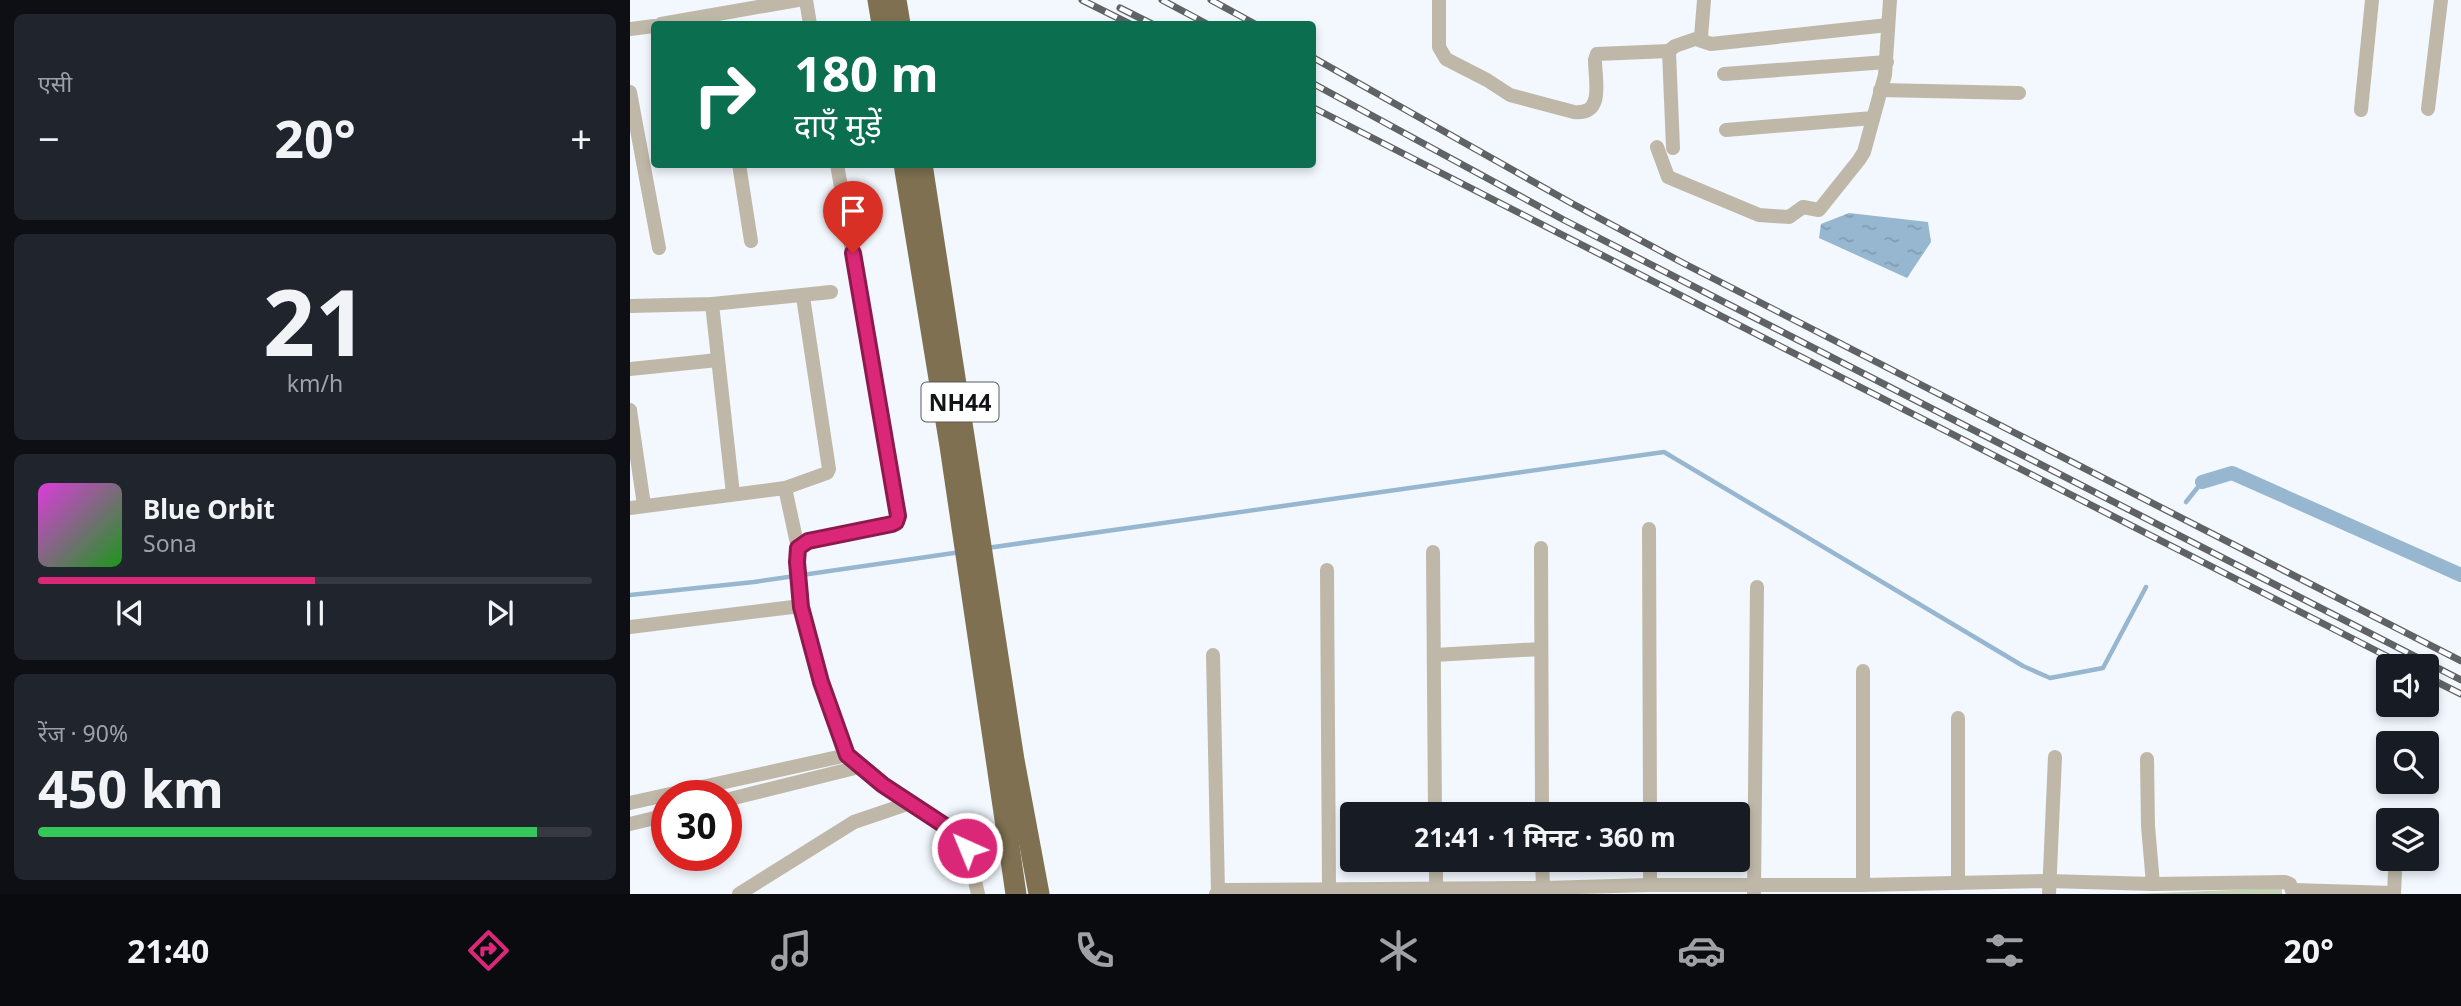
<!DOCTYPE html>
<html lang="hi">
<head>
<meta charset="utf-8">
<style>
	body { margin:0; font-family:"Noto Sans","Noto Sans Devanagari",sans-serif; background:#20242c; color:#f1f3f6; height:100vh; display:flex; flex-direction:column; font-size:26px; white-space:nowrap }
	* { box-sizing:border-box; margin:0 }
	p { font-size:23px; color:#9ea1a6 }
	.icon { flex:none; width:38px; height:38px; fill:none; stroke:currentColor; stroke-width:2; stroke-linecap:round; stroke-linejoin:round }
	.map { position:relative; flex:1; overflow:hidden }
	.details { display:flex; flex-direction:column; gap:14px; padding:14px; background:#0d0f14; width:630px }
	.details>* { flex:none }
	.top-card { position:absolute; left:21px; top:21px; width:665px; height:147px; border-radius:7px; box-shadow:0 4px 10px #0003; background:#0b6e4f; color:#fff; overflow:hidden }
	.buttons { position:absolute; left:1746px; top:654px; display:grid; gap:14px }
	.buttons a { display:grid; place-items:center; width:63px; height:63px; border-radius:7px; background:#171b24; box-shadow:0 4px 10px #0003; font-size:35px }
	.speed { position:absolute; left:21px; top:780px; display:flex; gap:14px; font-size:35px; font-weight:700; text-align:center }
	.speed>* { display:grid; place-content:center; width:91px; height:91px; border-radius:50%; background:#171b24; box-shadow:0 4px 10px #0003; line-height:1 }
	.speed .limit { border:10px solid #d22; background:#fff; color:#111 }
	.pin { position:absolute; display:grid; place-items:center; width:60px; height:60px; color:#fff; margin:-72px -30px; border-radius:50% 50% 50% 0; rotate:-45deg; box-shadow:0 0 7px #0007 }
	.pin .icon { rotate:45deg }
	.me { position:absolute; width:77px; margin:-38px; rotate:316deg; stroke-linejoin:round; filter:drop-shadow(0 0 5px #0008) }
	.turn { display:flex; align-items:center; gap:24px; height:147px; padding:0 28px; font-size:32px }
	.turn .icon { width:91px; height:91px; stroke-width:2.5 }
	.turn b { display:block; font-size:49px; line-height:60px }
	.big { font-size:52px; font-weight:700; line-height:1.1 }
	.details .tile { flex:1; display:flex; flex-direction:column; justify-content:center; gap:10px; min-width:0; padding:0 24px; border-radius:10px; background:#20242c }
	.details .dial { align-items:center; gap:0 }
	.dial b { font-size:91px; line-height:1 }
	.song { display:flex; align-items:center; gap:21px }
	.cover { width:84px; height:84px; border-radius:10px; background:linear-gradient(135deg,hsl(300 70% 55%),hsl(120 70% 35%)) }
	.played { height:7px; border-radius:4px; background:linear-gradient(90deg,#db2777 50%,#363941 50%) }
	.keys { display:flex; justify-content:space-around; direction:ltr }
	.heat { display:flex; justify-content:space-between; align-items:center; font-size:38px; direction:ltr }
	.charge { height:10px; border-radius:5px; background:linear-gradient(90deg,#34c759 90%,#363941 0) }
	.trip { position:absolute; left:710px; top:802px; width:410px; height:70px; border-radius:7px; background:#171b24; box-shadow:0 4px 10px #0003; font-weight:700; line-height:70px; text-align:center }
	.menu { display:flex; height:112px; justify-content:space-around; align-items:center; background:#090b0e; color:#9ea1a6 }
	.menu .icon { width:49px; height:49px }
	.menu .active { color:#db2777 }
	.menu b { font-size:32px; color:#f1f3f6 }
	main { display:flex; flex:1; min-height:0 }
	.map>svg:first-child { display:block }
	.park { fill:url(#park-tufts) }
	.water { fill:url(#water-ripples) }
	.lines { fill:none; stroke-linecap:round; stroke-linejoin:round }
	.stream { stroke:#96b7cf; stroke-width:4.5 }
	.canal { stroke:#96b7cf; stroke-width:14 }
	.minor { stroke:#bfb8a9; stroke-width:14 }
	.highway { stroke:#7e7050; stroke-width:21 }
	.rail-casing { stroke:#5f6366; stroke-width:7 }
	.rail { stroke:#fff; stroke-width:4.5; stroke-dasharray:13; stroke-linecap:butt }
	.route-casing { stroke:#8e194d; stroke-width:18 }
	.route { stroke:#db2777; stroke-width:12 }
	.labels { text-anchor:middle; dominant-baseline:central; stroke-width:5; stroke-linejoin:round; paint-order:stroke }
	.shield { fill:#fff; stroke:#595b5d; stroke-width:2 }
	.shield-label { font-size:23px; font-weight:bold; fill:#121517 }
</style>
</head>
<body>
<main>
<section class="details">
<div class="tile"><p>एसी</p>
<div class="heat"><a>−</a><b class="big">20°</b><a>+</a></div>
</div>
<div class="tile dial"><b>21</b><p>km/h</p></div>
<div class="tile">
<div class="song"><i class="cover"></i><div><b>Blue Orbit</b><p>Sona</p></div></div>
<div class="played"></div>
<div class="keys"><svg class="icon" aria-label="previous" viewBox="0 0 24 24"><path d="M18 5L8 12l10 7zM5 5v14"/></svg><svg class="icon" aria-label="pause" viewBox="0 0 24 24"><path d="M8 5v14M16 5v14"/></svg><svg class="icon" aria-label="next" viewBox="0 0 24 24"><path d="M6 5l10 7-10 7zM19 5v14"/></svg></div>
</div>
<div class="tile"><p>रेंज · 90%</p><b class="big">450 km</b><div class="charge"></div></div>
</section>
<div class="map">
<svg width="1831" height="894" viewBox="0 0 1831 894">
	<defs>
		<pattern id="park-tufts" width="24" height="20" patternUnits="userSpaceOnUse" patternTransform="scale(1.75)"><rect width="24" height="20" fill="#c5d3b6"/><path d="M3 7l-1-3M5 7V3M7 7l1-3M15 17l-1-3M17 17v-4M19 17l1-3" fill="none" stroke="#a8b49c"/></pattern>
		<pattern id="water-ripples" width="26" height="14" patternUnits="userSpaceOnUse" patternTransform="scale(1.75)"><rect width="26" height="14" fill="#96b7cf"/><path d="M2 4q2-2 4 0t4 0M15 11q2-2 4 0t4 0" fill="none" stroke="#809cb1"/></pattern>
	</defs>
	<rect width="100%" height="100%" fill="#f2f8fe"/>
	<!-- park -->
	<polygon class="park" points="1652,888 1652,894 1504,894"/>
	<!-- water -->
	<polygon class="water" points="1219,213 1298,222 1301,242 1277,278 1189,238 1191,224"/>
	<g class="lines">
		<!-- stream -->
		<g class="stream">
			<polyline points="1556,502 1572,482"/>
			<polyline points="357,548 1034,452 1393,666 1420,678 1473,668 1516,587"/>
			<polyline points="0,595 124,582 331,552"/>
		</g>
		<!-- canal -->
		<polyline class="canal" points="1572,482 1602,473 1831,575"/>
		<!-- minor -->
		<g class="minor">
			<polyline points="176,0 180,24"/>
			<path d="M 809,0 L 809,47 L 816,59 L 857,80 L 880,95 L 944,112 C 975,115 965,81 965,60 L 967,54 L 1039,51"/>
			<polyline points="31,24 168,0"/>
			<polyline points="0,29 24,26"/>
			<polyline points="1069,40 1081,44 1258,25"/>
			<polyline points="1094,74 1257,62"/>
			<polyline points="1250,90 1389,93"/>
			<polyline points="0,92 29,248"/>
			<polyline points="1798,109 1811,0"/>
			<polyline points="1731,110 1742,0"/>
			<polyline points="1096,130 1243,118"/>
			<polyline points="1027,147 1038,177 1129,215 1159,217 1173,207 1189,210 1229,160 1234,152 1255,75 1260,0"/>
			<polyline points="1043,148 1039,51 1045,46 1071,37 1074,0"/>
			<polyline points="109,164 121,241"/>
			<polyline points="207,164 268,516 266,522 262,525 178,541 168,548 167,562 171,606 191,682 217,755 253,785 323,831 337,848 348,894"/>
			<polyline points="82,304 103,494"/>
			<polyline points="0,306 82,304 201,292"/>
			<polyline points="0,369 88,360"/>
			<polyline points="0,410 14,505"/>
			<polyline points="155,488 168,548"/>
			<polyline points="0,508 155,488 197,473 199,469 173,297"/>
			<polyline points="1019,529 1020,814"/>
			<polyline points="911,548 912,814"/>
			<polyline points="803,552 805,814"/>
			<polyline points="697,570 699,888"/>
			<polyline points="0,627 171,606"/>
			<polyline points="583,655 588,892"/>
			<polyline points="804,655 911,649"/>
			<polyline points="1233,671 1233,885"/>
			<polyline points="1328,718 1328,883"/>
			<polyline points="1517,759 1518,826 1523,884"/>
			<polyline points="96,800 229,767"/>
			<polyline points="0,803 217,755"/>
			<polyline points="0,824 37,815"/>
			<polyline points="806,859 806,894"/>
			<polyline points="912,859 913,888"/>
			<polyline points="1020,859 1020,885"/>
			<polyline points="1663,890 1764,893"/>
			<polyline points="1124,893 1127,587"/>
			<polyline points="109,894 224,822 280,803"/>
			<polyline points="586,894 594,890 913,888 1020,885 1233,885 1418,881 1523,884 1655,882 1660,884 1663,894"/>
			<polyline points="1419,894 1425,757"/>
			<polyline points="1764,894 1765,872"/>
		</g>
		<!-- highway -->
		<g class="highway">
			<polyline points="248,0 252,24"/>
			<polyline points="266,0 270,24"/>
			<polyline points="274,164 320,446 386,894"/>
			<polyline points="292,164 384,760 409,894"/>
		</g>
		<defs>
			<g id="rail">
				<polyline points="452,0 500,24"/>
				<polyline points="532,0 577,24"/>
				<polyline points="581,0 625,24"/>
				<polyline points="490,8 522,24"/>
				<polyline points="682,57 943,204 1053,263 1831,661"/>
				<polyline points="682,83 934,220 1831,680"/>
				<polyline points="682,107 1778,667"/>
				<polyline points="1797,677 1831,694"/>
			</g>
		</defs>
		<!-- rail casing -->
		<use href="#rail" class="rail-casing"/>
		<!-- rail -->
		<use href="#rail" class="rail"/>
	</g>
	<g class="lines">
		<defs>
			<polyline id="route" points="223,253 268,516 266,522 262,524 178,541 168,548 167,562 171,607 191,682 217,755 253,785 323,831 337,848"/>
		</defs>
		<!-- route casing -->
		<use href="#route" class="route-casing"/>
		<!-- route -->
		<use href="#route" class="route"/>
	</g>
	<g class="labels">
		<!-- shield labels -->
		<rect class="shield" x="291.5" y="382.5" width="77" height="39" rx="5"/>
		<g class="shield-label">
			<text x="330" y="402">NH44</text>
		</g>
	</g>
</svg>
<div class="buttons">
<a><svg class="icon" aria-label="sound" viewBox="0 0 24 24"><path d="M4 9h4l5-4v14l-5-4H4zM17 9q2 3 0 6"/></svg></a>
<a><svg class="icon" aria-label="search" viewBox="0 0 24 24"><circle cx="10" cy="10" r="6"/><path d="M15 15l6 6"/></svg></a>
<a><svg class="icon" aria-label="layers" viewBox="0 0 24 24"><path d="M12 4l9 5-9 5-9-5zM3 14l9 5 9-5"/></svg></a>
</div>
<div class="speed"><div class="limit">30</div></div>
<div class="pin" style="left:223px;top:253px;background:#d93025"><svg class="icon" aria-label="arrive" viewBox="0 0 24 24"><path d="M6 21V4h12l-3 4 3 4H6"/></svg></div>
<svg class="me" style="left:337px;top:848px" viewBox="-20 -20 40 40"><circle r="17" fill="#db2777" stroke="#fff" stroke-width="3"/><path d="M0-11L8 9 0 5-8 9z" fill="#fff"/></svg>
<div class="trip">21:41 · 1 मिनट · 360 m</div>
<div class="top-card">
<div class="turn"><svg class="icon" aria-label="right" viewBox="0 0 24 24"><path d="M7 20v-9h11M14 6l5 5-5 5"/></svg><div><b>180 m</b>दाएँ मुड़ें</div></div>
</div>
</div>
</main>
<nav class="menu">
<b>21:40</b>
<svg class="icon active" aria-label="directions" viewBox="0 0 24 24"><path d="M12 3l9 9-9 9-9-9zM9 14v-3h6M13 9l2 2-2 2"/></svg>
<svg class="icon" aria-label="music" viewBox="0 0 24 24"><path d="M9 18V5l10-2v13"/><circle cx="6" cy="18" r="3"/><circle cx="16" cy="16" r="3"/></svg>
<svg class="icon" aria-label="phone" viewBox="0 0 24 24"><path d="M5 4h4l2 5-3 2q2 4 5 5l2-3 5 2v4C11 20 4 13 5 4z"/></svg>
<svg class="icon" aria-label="climate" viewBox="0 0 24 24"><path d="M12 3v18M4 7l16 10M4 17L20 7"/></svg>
<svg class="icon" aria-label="car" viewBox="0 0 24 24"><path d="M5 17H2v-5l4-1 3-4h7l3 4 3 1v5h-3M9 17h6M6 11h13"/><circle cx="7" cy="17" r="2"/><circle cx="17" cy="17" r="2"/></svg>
<svg class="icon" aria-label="filters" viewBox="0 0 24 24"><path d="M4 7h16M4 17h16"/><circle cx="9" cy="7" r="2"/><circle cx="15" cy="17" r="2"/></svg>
<b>20°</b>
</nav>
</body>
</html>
